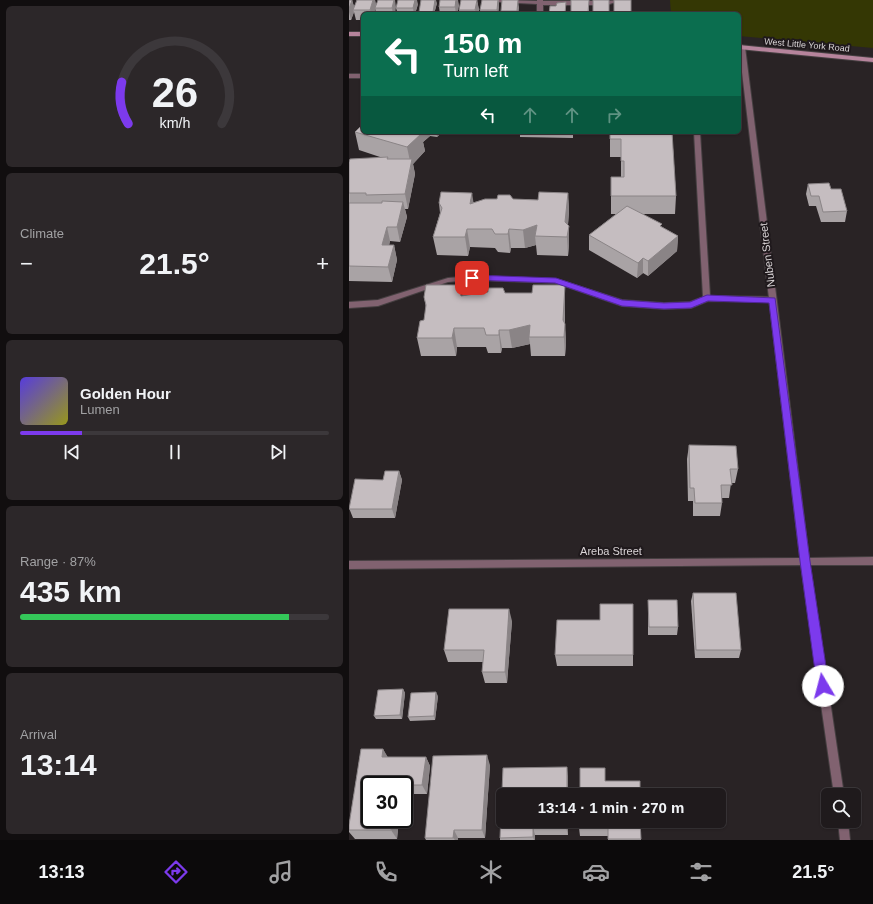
<!DOCTYPE html>
<html lang="en">
<head>
<meta charset="utf-8">
<style>
	body { margin:0; font-family:Helvetica,sans-serif; background:#2c2729; color:#f1f3f6; height:100vh; display:flex; flex-direction:column; font-size:15px; white-space:nowrap }
	* { box-sizing:border-box; margin:0 }
	p { font-size:13px; color:#a1a1a3 }
	.icon { flex:none; width:22px; height:22px; fill:none; stroke:currentColor; stroke-width:2; stroke-linecap:round; stroke-linejoin:round }
	.map { position:relative; flex:1; overflow:hidden }
	.details { display:flex; flex-direction:column; gap:6px; padding:6px; background:#110e0f; width:349px }
	.details>* { flex:none }
	.guide { position:absolute; left:12px; top:12px; width:380px; height:122px; border-radius:6px; box-shadow:0 1px 3px #0004,0 0 0 1px #3c383b; background:#0b6e4f; color:#fff; overflow:hidden }
	.tools { position:absolute; left:472px; top:788px; display:grid; gap:8px }
	.tools a { display:grid; place-items:center; width:40px; height:40px; border-radius:6px; background:#1f1a1c; box-shadow:0 1px 3px #0004,0 0 0 1px #3c383b; font-size:20px }
	.speed { position:absolute; left:12px; top:776px; display:flex; gap:8px; font-size:20px; font-weight:700; text-align:center }
	.speed>* { display:grid; place-content:center; width:52px; height:52px; border-radius:50%; background:#1f1a1c; box-shadow:0 1px 3px #0004,0 0 0 1px #3c383b; line-height:1 }
	.speed .limit { border:2px solid #111; border-radius:6px; background:#fff; color:#111 }
	.pin { position:absolute; display:grid; place-items:center; width:34px; height:34px; color:#fff; margin:-17px; border-radius:8px; box-shadow:0 2px 6px #0006 }
	.me { position:absolute; width:44px; margin:-22px; rotate:352deg; stroke-linejoin:round; filter:drop-shadow(0 0 3px #0008) }
	.turn { display:flex; align-items:center; gap:14px; height:84px; padding:0 16px; font-size:18px }
	.turn .icon { width:52px; height:52px; stroke-width:2.5 }
	.turn b { display:block; font-size:28px; line-height:34px }
	.lanes { display:flex; align-items:center; height:38px; padding:0 16px; background:#0003; justify-content:center; gap:20px; direction:ltr }
	.lanes .off { opacity:.35 }
	.big { font-size:30px; font-weight:700; line-height:1.1 }
	.details .card { flex:1; display:flex; flex-direction:column; justify-content:center; gap:6px; min-width:0; padding:0 14px; border-radius:6px; background:#2c2729 }
	.details .dial { align-items:center; gap:0 }
	.dial svg { height:104px; overflow:visible; fill:none; stroke:#3c383b; stroke-width:7; stroke-linecap:round; text-anchor:middle }
	.dial text { fill:#f1f3f6; stroke:none }
	.song { display:flex; align-items:center; gap:12px }
	.cover { width:48px; height:48px; border-radius:6px; background:linear-gradient(135deg,hsl(250 70% 55%),hsl(60 70% 35%)) }
	.played { height:4px; border-radius:2px; background:linear-gradient(90deg,#7c3aed 20%,#3c383b 20%) }
	.keys { display:flex; justify-content:space-around; direction:ltr }
	.heat { display:flex; justify-content:space-between; align-items:center; font-size:22px; direction:ltr }
	.charge { height:6px; border-radius:3px; background:linear-gradient(90deg,#34c759 87%,#3c383b 0) }
	.trip { position:absolute; left:147px; top:788px; width:230px; height:40px; border-radius:6px; background:#1f1a1c; box-shadow:0 1px 3px #0004,0 0 0 1px #3c383b; font-weight:700; line-height:40px; text-align:center }
	.tab-bar { display:flex; height:64px; justify-content:space-around; align-items:center; background:#0c0a0b; color:#a1a1a3 }
	.tab-bar .icon { width:28px; height:28px }
	.tab-bar .selected { color:#7c3aed }
	.tab-bar b { font-size:18px; color:#f1f3f6 }
	main { display:flex; flex:1; min-height:0 }
	.map>svg:first-child { display:block }
	.green { fill:#343704 }
	.lines { fill:none; stroke-linecap:round; stroke-linejoin:round }
	.lane-casing { stroke:#453f41; stroke-width:2 }
	.street-casing { stroke:#453f41; stroke-width:2 }
	.secondary-casing { stroke:#453f41; stroke-width:2 }
	.lane { fill:#816270; fill-rule:evenodd }
	.street { fill:#816270; fill-rule:evenodd }
	.secondary { fill:#b6849c; fill-rule:evenodd }
	.wall { fill:#a9a3a5 }
	.shaded-wall { fill:#8a8486 }
	.building { fill:#c5bdc0; stroke:#8a8486 }
	.route { fill:#7c3aed; stroke:#51269a }
	.labels { text-anchor:middle; dominant-baseline:central; stroke-width:4; stroke-linejoin:round; paint-order:stroke }
	.far-street-label { font-size:9px; fill:#dad5d7; stroke:#1f191c }
	.street-label { font-size:11px; fill:#dad5d7; stroke:#1f191c }
</style>
</head>
<body>
<main>
<section class="details">
<div class="card dial"><svg viewBox="0 0 100 80">
<path d="M14 69A42 42 0 1 1 86 69"/>
<path d="M14 69A42 42 0 0 1 9 37" stroke="#7c3aed"/>
<text x="50" y="56" font-size="32" font-weight="700">26</text>
<text x="50" y="72" font-size="11">km/h</text>
</svg></div>
<div class="card"><p>Climate</p>
<div class="heat"><a>−</a><b class="big">21.5°</b><a>+</a></div>
</div>
<div class="card">
<div class="song"><i class="cover"></i><div><b>Golden Hour</b><p>Lumen</p></div></div>
<div class="played"></div>
<div class="keys"><svg class="icon" aria-label="previous" viewBox="0 0 24 24"><path d="M18 5L8 12l10 7zM5 5v14"/></svg><svg class="icon" aria-label="pause" viewBox="0 0 24 24"><path d="M8 5v14M16 5v14"/></svg><svg class="icon" aria-label="next" viewBox="0 0 24 24"><path d="M6 5l10 7-10 7zM19 5v14"/></svg></div>
</div>
<div class="card"><p>Range · 87%</p><b class="big">435 km</b><div class="charge"></div></div>
<div class="card"><p>Arrival</p><b class="big">13:14</b></div>
</section>
<div class="map">
<svg width="524" height="840" viewBox="0 0 524 840">
	<rect width="100%" height="100%" fill="#292325"/>
	<!-- green -->
	<polygon class="green" points="321,0 524,0 524,48 390,36 390,14 322,14"/>
	<g class="lines">
		<defs>
			<g id="lane">
				<polygon points="147,0 188,1 188,0 194,0 194,1 258,1 272,0 258,5 194,5 194,14 188,14 188,4 150,2"/>
				<rect x="0" y="74" width="14" height="4"/>
				<polygon points="345,132 351,132 361,296 423,297 426,298 427,300 426,302 359,301 342,308 315,309 273,306 207,283 123,280 99,282 29,306 0,308 0,302 29,300 99,278 123,276 207,279 273,300 315,303 341,302 354,297"/>
			</g>
			<g id="street">
				<polygon points="393,45 396,47 460,558 524,557 524,565 461,565 495,795 485,795 452,565 0,569 0,561 451,558 390,47"/>
				<polygon points="489,821 499,821 501,840 491,840"/>
			</g>
			<g id="secondary">
				<rect x="0" y="32" width="14" height="4"/>
				<polygon points="390,45 524,58 524,62 390,49"/>
			</g>
		</defs>
		<!-- lane casing -->
		<use href="#lane" class="lane-casing"/>
		<!-- street casing -->
		<use href="#street" class="street-casing"/>
		<!-- secondary casing -->
		<use href="#secondary" class="secondary-casing"/>
		<!-- lane -->
		<use href="#lane" class="lane"/>
		<!-- street -->
		<use href="#street" class="street"/>
		<!-- secondary -->
		<use href="#secondary" class="secondary"/>
	</g>
	<!-- wall -->
	<g class="wall">
		<polygon points="3,0 5,7 8,0 26,0 27,5 46,0 46,14 27,14 26,8 25,14 14,14 14,20 7,20 5,12 2,20 0,20 0,9"/>
		<polygon points="128,0 130,10 129,14 111,14 110,10"/>
		<rect x="222" y="0" width="18" height="14"/>
		<rect x="244" y="0" width="16" height="14"/>
		<rect x="265" y="0" width="17" height="14"/>
		<polygon points="88,3 85,14 70,14 70,12"/>
		<polygon points="69,4 66,14 49,14 47,8"/>
		<polygon points="110,5 108,14 91,14 90,7"/>
		<polygon points="150,6 149,14 132,14 131,10"/>
		<polygon points="170,7 169,14 152,14 152,11"/>
		<polygon points="6,132 93,132 88,137 81,136 74,142 76,151 64,164 66,174 59,209 56,209 58,217 51,242 41,241 40,245 45,245 48,260 43,282 0,281 0,162 34,158 10,150"/>
		<polygon points="146,132 224,132 224,138 171,137 171,133 146,133"/>
		<polygon points="261,132 323,132 327,196 326,214 294,214 313,227 329,236 328,251 299,276 294,273 288,278 240,250 240,235 267,214 262,214 262,177 272,177 272,157 261,157"/>
		<polygon points="459,184 482,189 498,211 496,222 472,222 467,206 460,206 457,194"/>
		<polygon points="219,193 220,211 219,225 220,244 219,256 188,255 187,245 176,248 162,248 161,253 149,252 146,248 121,247 119,256 88,255 84,237 91,213 90,203 125,202 164,199 189,200"/>
		<polygon points="156,293 216,303 216,324 217,343 216,356 182,356 181,344 163,348 153,348 152,353 139,353 137,347 108,347 107,356 72,356 68,338 75,320 77,307 75,297 112,296"/>
		<polygon points="340,445 389,469 386,483 382,483 380,498 373,498 373,503 371,516 344,516 344,501 339,501 338,459"/>
		<polygon points="50,471 53,480 46,518 4,518 0,508 34,480"/>
		<polygon points="344,593 392,650 390,658 346,658 342,601"/>
		<polygon points="299,600 329,627 328,635 299,635"/>
		<polygon points="251,620 284,655 284,666 208,666 206,655"/>
		<polygon points="163,621 158,683 136,683 133,672 134,662 99,662 95,650"/>
		<polygon points="54,689 56,693 53,719 27,719 25,716"/>
		<polygon points="89,696 86,720 61,721 59,717"/>
		<polygon points="12,749 34,749 38,757 77,757 81,766 78,794 55,794 55,785 21,785 21,819 50,819 48,839 6,839 0,832 0,825"/>
		<polygon points="141,765 136,838 109,838 109,840 77,840 76,838"/>
		<polygon points="219,776 219,835 186,835 186,840 151,840 151,838"/>
		<polygon points="291,821 292,840 259,840 259,836 231,836 230,828"/>
	</g>
	<!-- shaded-wall -->
	<g class="shaded-wall">
		<polygon points="3,0 6,9 4,10 5,12 2,20 0,12 0,9"/>
		<polygon points="24,0 26,0 27,6 25,14 22,14 21,10"/>
		<polygon points="45,0 46,0 47,7 46,14 44,14 43,8"/>
		<polygon points="66,0 68,0 69,4 66,14 65,14 64,8"/>
		<polygon points="86,0 87,0 88,3 85,14 84,14 84,12"/>
		<polygon points="107,0 109,0 110,5 108,14 107,14 106,7"/>
		<polygon points="128,0 130,10 129,14 127,14 126,10"/>
		<polygon points="149,0 150,0 150,6 149,14 148,14 148,10"/>
		<polygon points="169,0 170,7 169,14 168,14"/>
		<polygon points="65,132 80,132 81,136 74,142 76,151 64,164 66,174 59,209 56,194 62,166 58,147"/>
		<polygon points="87,132 93,132 88,137"/>
		<polygon points="123,193 126,212 121,204"/>
		<polygon points="219,193 220,211 218,237 216,222"/>
		<polygon points="54,202 58,217 51,242 48,227"/>
		<polygon points="188,225 186,236 187,245 176,248 174,230"/>
		<polygon points="220,226 220,244 219,256 218,237"/>
		<polygon points="38,227 41,241 37,260 33,245"/>
		<polygon points="118,229 121,247 119,256 116,237"/>
		<polygon points="160,229 162,248 161,253 159,234"/>
		<polygon points="329,236 328,251 299,276 299,261"/>
		<polygon points="45,245 48,260 43,282 39,267"/>
		<polygon points="294,258 294,273 288,278 289,263"/>
		<polygon points="216,285 216,303 215,339 214,320"/>
		<polygon points="216,324 217,343 216,356 215,337"/>
		<polygon points="181,325 180,337 181,344 163,348 160,330"/>
		<polygon points="105,328 108,347 107,356 103,338"/>
		<polygon points="150,330 153,348 152,353 150,335"/>
		<polygon points="50,471 53,480 46,518 43,509"/>
		<polygon points="160,609 163,621 158,683 156,672"/>
		<polygon points="54,689 56,693 53,719 51,715"/>
		<polygon points="87,692 89,696 86,720 85,716"/>
		<polygon points="34,749 40,759 33,757"/>
		<polygon points="138,755 141,765 136,838 133,830"/>
		<polygon points="77,757 81,766 78,794 73,785"/>
		<polygon points="218,767 219,776 219,795 218,795"/>
		<polygon points="44,819 50,819 48,839 42,830"/>
		<polygon points="217,821 219,821 219,835 217,827"/>
		<polygon points="184,827 186,835 186,840 185,840 184,837"/>
		<polygon points="105,830 109,838 109,840 106,840 104,838"/>
	</g>
	<!-- building -->
	<g class="building">
		<polygon points="0,0 3,0 0,9"/>
		<polygon points="8,0 24,0 21,10 4,10"/>
		<polygon points="29,0 45,0 43,8 26,8"/>
		<polygon points="49,0 66,0 64,8 47,8"/>
		<polygon points="72,0 86,0 84,12 70,12"/>
		<polygon points="91,0 107,0 106,7 90,7"/>
		<polygon points="112,0 128,0 126,10 110,10"/>
		<polygon points="133,0 149,0 148,10 131,10"/>
		<polygon points="153,0 169,0 168,11 152,11"/>
		<polygon points="222,0 240,0 239,13 222,13"/>
		<rect x="244" y="0" width="16" height="13"/>
		<rect x="265" y="0" width="17" height="13"/>
		<polygon points="217,2 216,14 200,14 201,6 207,6 208,3"/>
		<polygon points="14,124 14,132 70,132 73,133 58,147 6,132"/>
		<polygon points="261,132 323,132 327,196 262,196 262,177 275,177 275,161 272,161 272,139 261,139"/>
		<polygon points="39,157 38,159 63,159 56,194 17,195 17,193 0,193 0,162 1,159"/>
		<polygon points="480,183 482,189 492,189 498,211 474,212 470,196 462,196 459,184"/>
		<polygon points="92,192 123,193 121,204 136,199 148,199 149,195 161,195 164,199 189,200 190,192 219,193 216,222 220,226 218,237 186,236 188,225 174,230 160,229 159,234 146,234 143,229 118,229 116,237 84,237 93,208 90,203"/>
		<polygon points="33,201 54,202 48,227 38,227 33,245 45,245 39,267 0,266 0,203 33,203"/>
		<polygon points="278,206 313,224 311,226 329,236 299,261 294,258 289,263 240,235"/>
		<polygon points="77,285 109,285 112,296 139,292 139,288 154,288 156,293 183,293 184,285 216,285 214,320 216,324 215,337 180,337 181,325 160,330 150,330 150,335 137,335 135,328 105,328 103,338 68,338 71,321 75,320 77,305 75,297"/>
		<polygon points="340,445 387,446 389,469 381,469 383,485 372,485 373,503 346,503 345,488 341,488"/>
		<polygon points="36,471 50,471 43,509 0,509 6,479 34,480"/>
		<polygon points="344,593 387,593 392,650 347,650"/>
		<polygon points="299,600 328,600 329,627 300,627"/>
		<polygon points="251,604 284,604 284,655 206,655 208,620 251,620"/>
		<polygon points="100,609 160,609 156,672 133,672 135,650 95,650"/>
		<polygon points="54,689 51,715 25,716 29,690"/>
		<polygon points="87,692 85,716 59,717 62,693"/>
		<polygon points="12,749 34,749 33,757 77,757 73,785 21,785 21,819 44,819 42,830 0,830 0,825"/>
		<polygon points="138,755 133,830 105,830 104,838 76,838 84,756"/>
		<polygon points="218,767 218,795 154,795 154,821 217,821 217,827 184,827 184,837 151,838 154,768"/>
		<polygon points="231,768 256,768 256,781 291,781 291,795 231,795"/>
		<polygon points="230,821 291,821 292,839 259,839 259,828 230,828"/>
	</g>
	<!-- route -->
	<polygon class="route" points="123,275 207,278 273,300 315,303 341,302 358,295 426,298 461,561 480,686 478,690 474,691 470,690 468,686 451,561 420,303 359,301 342,308 315,309 273,306 206,283 123,280 119,278"/>
	<g class="labels">
		<!-- far-street labels -->
		<g class="far-street-label">
			<text transform="translate(458 45) rotate(5)">West Little York Road</text>
		</g>
		<!-- street labels -->
		<g class="street-label">
			<text transform="translate(418 255) rotate(-97)">Nuben Street</text>
			<text x="262" y="551">Areba Street</text>
		</g>
	</g>
</svg>
<div class="tools">
<a><svg class="icon" aria-label="search" viewBox="0 0 24 24"><circle cx="10" cy="10" r="6"/><path d="M15 15l6 6"/></svg></a>
</div>
<div class="speed"><div class="limit">30</div></div>
<div class="pin" style="left:123px;top:278px;background:#d93025"><svg class="icon" aria-label="arrive" viewBox="0 0 24 24"><path d="M6 21V4h12l-3 4 3 4H6"/></svg></div>
<svg class="me" style="left:474px;top:686px" viewBox="-20 -20 40 40"><circle r="19" fill="#fff"/><path d="M0-13L10 11 0 6-10 11z" fill="#7c3aed"/></svg>
<div class="trip">13:14 · 1 min · 270 m</div>
<div class="guide">
<div class="turn"><svg class="icon" aria-label="left" viewBox="0 0 24 24"><path d="M17 20v-9H6M10 6l-5 5 5 5"/></svg><div><b>150 m</b>Turn left</div></div>
<div class="lanes"><svg class="icon" aria-label="left" viewBox="0 0 24 24"><path d="M17 20v-9H6M10 6l-5 5 5 5"/></svg><svg class="icon off" aria-label="ahead" viewBox="0 0 24 24"><path d="M12 20V5M6 11l6-6 6 6"/></svg><svg class="icon off" aria-label="ahead" viewBox="0 0 24 24"><path d="M12 20V5M6 11l6-6 6 6"/></svg><svg class="icon off" aria-label="right" viewBox="0 0 24 24"><path d="M7 20v-9h11M14 6l5 5-5 5"/></svg></div>
</div>
</div>
</main>
<nav class="tab-bar">
<b>13:13</b>
<svg class="icon selected" aria-label="directions" viewBox="0 0 24 24"><path d="M12 3l9 9-9 9-9-9zM9 14v-3h6M13 9l2 2-2 2"/></svg>
<svg class="icon" aria-label="music" viewBox="0 0 24 24"><path d="M9 18V5l10-2v13"/><circle cx="6" cy="18" r="3"/><circle cx="16" cy="16" r="3"/></svg>
<svg class="icon" aria-label="phone" viewBox="0 0 24 24"><path d="M5 4h4l2 5-3 2q2 4 5 5l2-3 5 2v4C11 20 4 13 5 4z"/></svg>
<svg class="icon" aria-label="climate" viewBox="0 0 24 24"><path d="M12 3v18M4 7l16 10M4 17L20 7"/></svg>
<svg class="icon" aria-label="car" viewBox="0 0 24 24"><path d="M5 17H2v-5l4-1 3-4h7l3 4 3 1v5h-3M9 17h6M6 11h13"/><circle cx="7" cy="17" r="2"/><circle cx="17" cy="17" r="2"/></svg>
<svg class="icon" aria-label="filters" viewBox="0 0 24 24"><path d="M4 7h16M4 17h16"/><circle cx="9" cy="7" r="2"/><circle cx="15" cy="17" r="2"/></svg>
<b>21.5°</b>
</nav>
</body>
</html>
